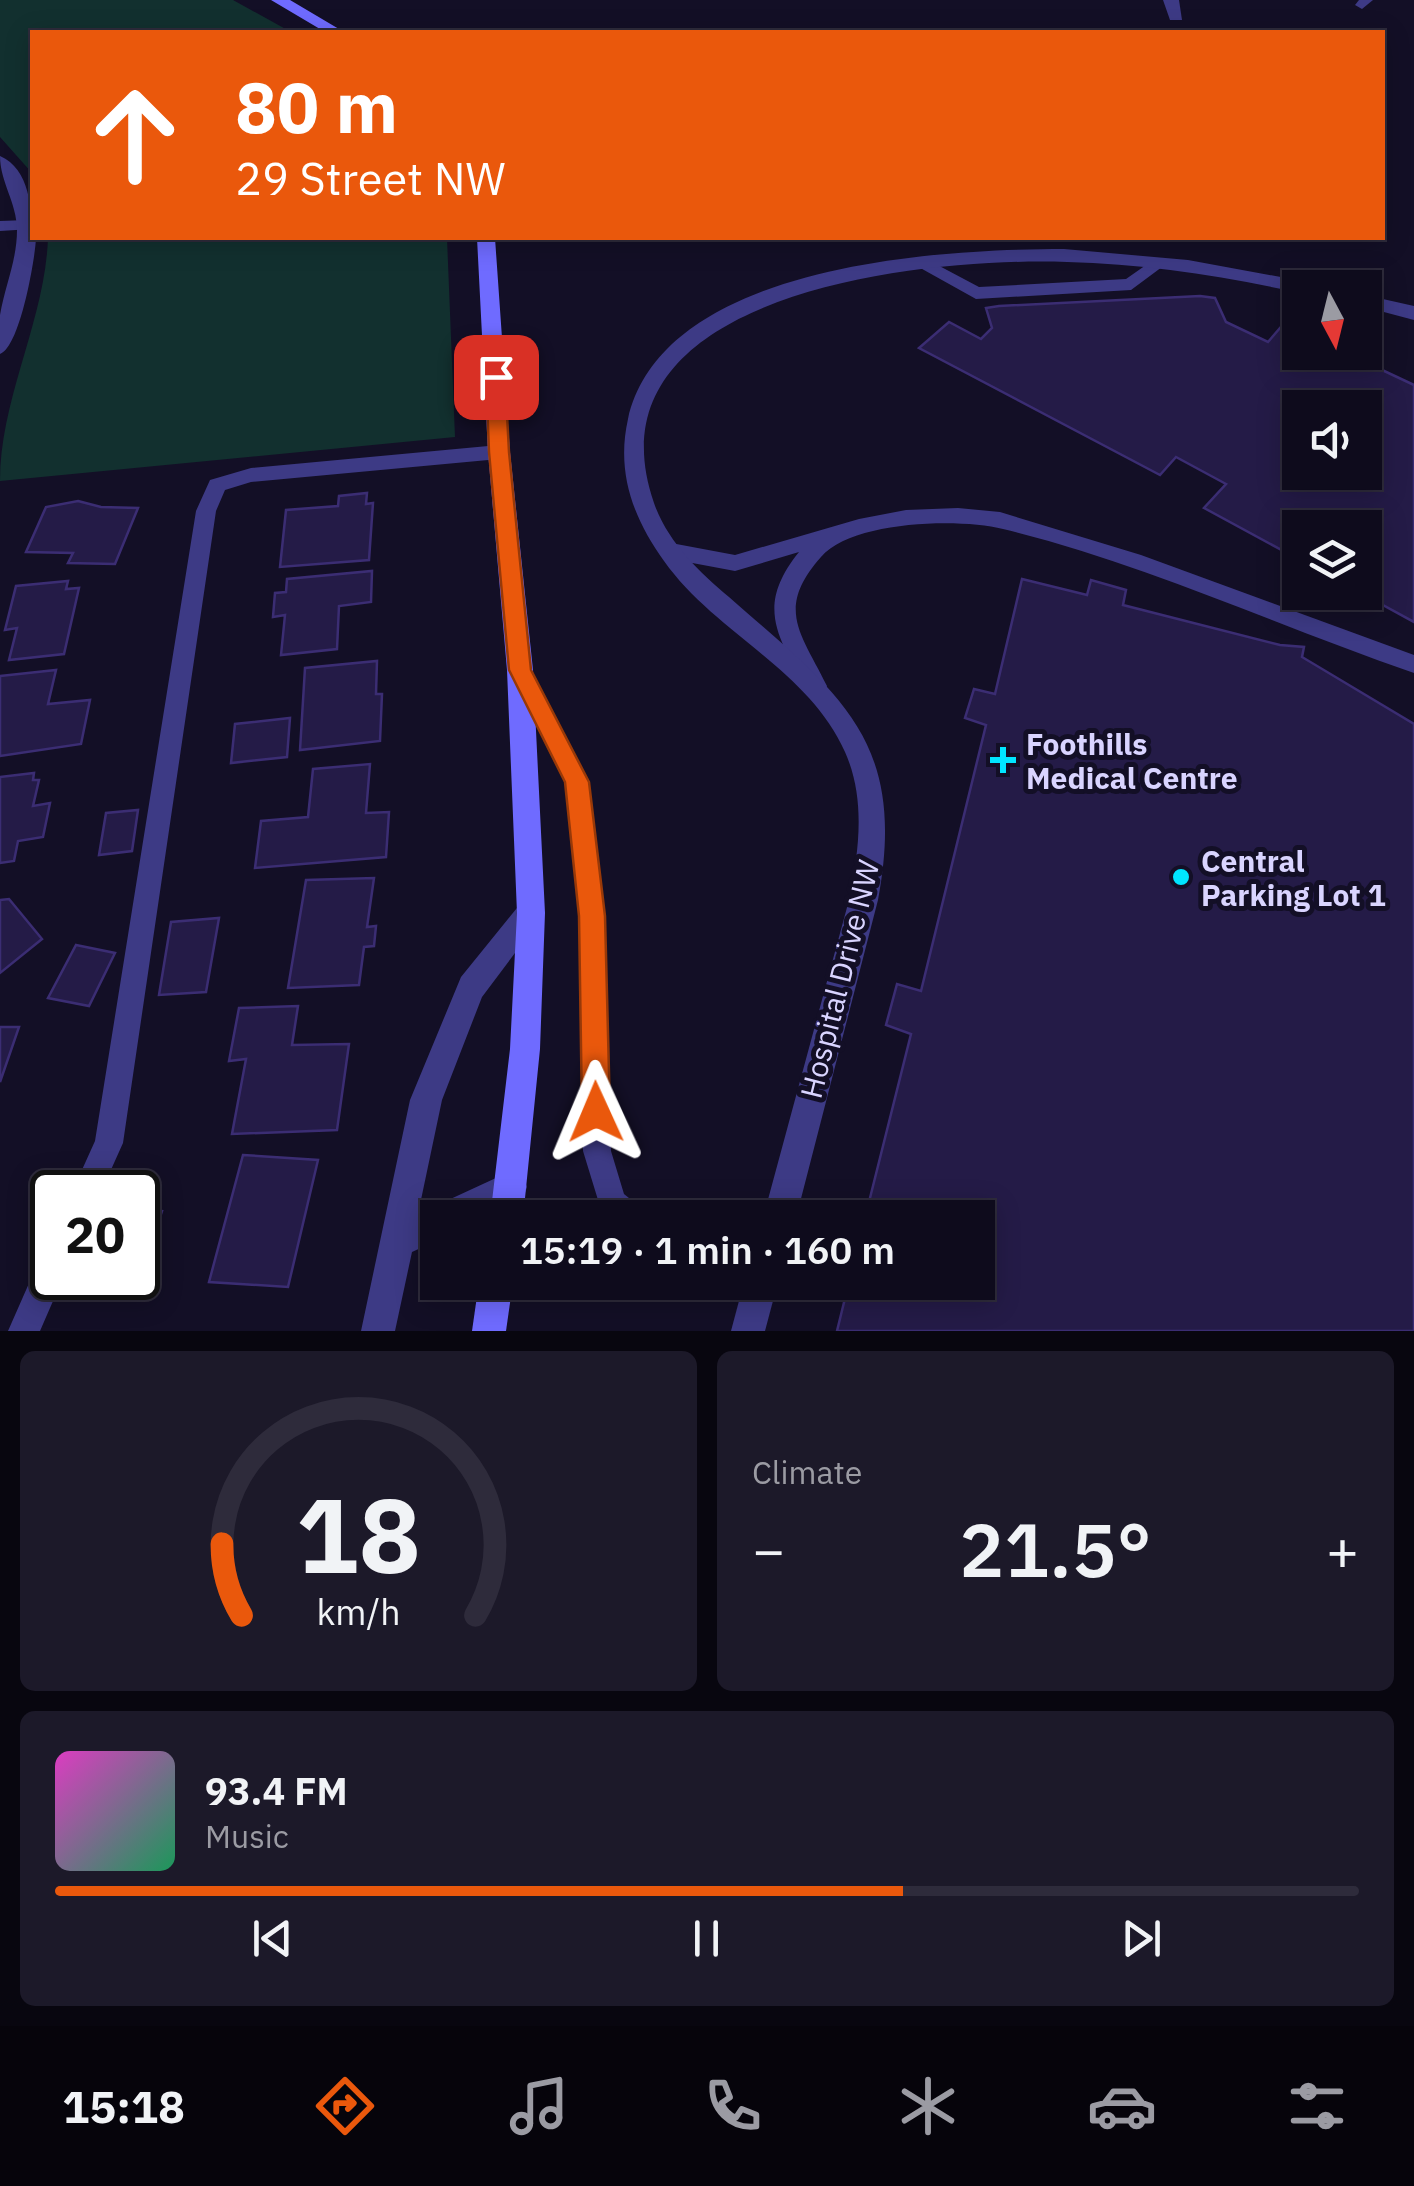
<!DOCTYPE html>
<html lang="en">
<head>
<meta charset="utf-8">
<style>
	body { margin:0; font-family:"IBM Plex Sans",sans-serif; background:#1c1929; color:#f1f3f6; height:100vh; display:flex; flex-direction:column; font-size:38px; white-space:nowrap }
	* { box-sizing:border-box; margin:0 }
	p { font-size:32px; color:#9b9ba3 }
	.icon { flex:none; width:55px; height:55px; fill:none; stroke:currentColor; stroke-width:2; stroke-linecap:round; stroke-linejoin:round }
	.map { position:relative; height:1331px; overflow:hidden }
	.side { display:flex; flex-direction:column; gap:20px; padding:20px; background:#08060f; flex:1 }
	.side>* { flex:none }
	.guide { position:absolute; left:30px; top:30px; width:1355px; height:210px; border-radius:0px; box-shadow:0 5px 25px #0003,0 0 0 2px #2e2b3b; background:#ea580c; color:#fff; overflow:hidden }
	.needle { width:65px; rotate:173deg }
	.tools { position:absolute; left:1282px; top:270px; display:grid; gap:20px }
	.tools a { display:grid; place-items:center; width:100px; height:100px; border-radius:0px; background:#0e0b1c; box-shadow:0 5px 25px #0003,0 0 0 2px #2e2b3b; font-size:50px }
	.speed { position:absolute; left:30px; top:1170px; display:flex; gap:20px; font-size:50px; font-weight:700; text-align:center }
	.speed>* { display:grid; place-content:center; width:130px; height:130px; border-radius:50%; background:#0e0b1c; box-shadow:0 5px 25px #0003,0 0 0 2px #2e2b3b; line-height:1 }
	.speed .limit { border:5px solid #111; border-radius:15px; background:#fff; color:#111 }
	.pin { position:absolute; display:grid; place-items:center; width:85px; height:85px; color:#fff; margin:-42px; border-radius:20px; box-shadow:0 5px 15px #0006 }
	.me { position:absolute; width:110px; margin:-55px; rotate:359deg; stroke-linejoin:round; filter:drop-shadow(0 0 8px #0008) }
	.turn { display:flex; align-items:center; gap:35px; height:210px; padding:0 40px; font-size:45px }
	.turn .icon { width:130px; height:130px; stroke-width:2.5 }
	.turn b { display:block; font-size:70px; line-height:85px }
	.big { font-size:75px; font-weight:600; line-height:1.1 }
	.side .card { flex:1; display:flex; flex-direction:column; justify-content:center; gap:15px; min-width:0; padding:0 35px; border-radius:15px; background:#1c1929 }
	.side .dial { align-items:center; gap:0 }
	.dial svg { height:260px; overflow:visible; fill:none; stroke:#2e2b3b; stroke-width:7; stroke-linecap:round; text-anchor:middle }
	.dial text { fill:#f1f3f6; stroke:none }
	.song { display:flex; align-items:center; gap:30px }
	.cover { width:120px; height:120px; border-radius:15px; background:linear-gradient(135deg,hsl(310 70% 55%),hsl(150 70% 35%)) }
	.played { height:10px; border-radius:5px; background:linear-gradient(90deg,#ea580c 65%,#2e2b3b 65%) }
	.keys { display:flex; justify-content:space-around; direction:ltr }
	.heat { display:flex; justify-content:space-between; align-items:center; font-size:55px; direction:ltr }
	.side .tiles { flex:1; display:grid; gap:20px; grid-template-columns:1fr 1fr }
	.card:last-child { grid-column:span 2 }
	.trip { position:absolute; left:420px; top:1200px; width:575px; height:100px; border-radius:0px; background:#0e0b1c; box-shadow:0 5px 25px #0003,0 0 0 2px #2e2b3b; font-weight:600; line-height:100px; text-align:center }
	.tabs { display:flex; height:160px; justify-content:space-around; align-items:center; background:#06040b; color:#9b9ba3 }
	.tabs .icon { width:70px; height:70px }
	.tabs .current { color:#ea580c }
	.tabs b { font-size:45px; color:#f1f3f6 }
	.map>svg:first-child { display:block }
	.green { fill:#12302f }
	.building { fill:#241b47; stroke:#3b2d73; stroke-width:2.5; fill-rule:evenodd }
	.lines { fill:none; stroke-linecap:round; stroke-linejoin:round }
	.lane { fill:#3d3a85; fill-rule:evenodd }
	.street { fill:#3d3a85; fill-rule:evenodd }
	.secondary { fill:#6f6bff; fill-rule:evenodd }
	.route { fill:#ea580c; stroke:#983908; stroke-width:2.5 }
	.poi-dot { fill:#00e5ff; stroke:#130f26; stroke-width:4 }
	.labels { text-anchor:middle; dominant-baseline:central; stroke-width:10; stroke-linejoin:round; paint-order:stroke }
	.poi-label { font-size:30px; font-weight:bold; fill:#d9d4ff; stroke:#130f26; text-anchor:start }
	.street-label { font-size:30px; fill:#d9d4ff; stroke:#130f26 }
</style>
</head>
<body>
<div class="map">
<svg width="1414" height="1331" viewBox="0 0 1414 1331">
	<rect width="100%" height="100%" fill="#130f26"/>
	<!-- green -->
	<g class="green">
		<polygon points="0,0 233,0 291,32 32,32 32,173 0,137"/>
		<path d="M 48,238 L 447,238 L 455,437 L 0,481 C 0,398 45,321 48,238 Z"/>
	</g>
	<!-- building -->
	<g class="building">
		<path d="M 1200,296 L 1215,298 L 1226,322 L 1268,342 L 1292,314 L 1300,317 L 1300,352 L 1344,352 L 1414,385 L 1414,622 L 1359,592 L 1365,592 L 1365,528 L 1300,528 L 1300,560 L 1204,508 L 1226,484 L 1176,457 L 1160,475 L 919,348 L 949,322 L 981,339 L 992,328 L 986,308 L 999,306 ZM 1300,408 L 1365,408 L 1365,472 L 1300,472 Z"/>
		<polygon points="367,493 366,504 373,503 369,560 280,567 286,510 338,506 339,496"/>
		<polygon points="78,501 101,507 138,508 115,564 68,563 73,553 26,552 46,507"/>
		<polygon points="372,571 371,602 339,606 337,649 281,655 285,615 273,617 275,593 286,592 287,579"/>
		<polygon points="1022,579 1087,595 1091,580 1126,590 1123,605 1280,645 1304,647 1302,657 1414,724 1414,1331 837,1331 849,1282 978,1282 978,1218 865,1218 911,1034 886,1025 897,984 921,991 986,725 965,718 974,689 995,694"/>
		<polygon points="68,581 66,589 79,588 64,654 9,660 17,628 5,630 16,586"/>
		<polygon points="377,661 376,694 382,694 380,741 300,750 305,668"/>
		<polygon points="56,670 48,704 90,700 81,744 0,756 0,676"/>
		<polygon points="290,718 287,757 231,763 235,724"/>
		<polygon points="370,764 366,813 389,812 386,857 255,868 261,821 308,817 313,769"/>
		<polygon points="34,773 33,780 39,780 33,806 50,803 43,837 18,841 14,861 0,863 0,777"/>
		<polygon points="138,810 132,851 99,855 106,813"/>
		<polygon points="374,878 367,927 376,926 374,946 364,947 359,985 288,988 306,880"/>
		<polygon points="9,899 42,939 0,973 0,900"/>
		<polygon points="219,918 206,992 159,995 171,922"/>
		<polygon points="76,945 115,953 89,1006 48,998"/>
		<polygon points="298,1006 292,1045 349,1044 337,1130 232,1134 246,1059 229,1061 239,1008"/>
		<polygon points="0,1027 19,1027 0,1082"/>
		<polygon points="243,1155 318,1160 288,1287 209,1282"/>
		<polygon points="138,1208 162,1211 138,1284 88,1278 138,1278"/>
	</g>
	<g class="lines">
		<!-- lane -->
		<g class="lane">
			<polygon points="1359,0 1373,0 1362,9 1355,5"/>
			<polygon points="0,221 28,220 32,221 32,229 0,231"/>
			<polygon points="1156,258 1165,263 1162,267 1131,290 976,299 915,265 924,260 930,261 979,287 1126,279"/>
			<polygon points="499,445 509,452 499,459 251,482 225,490 216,511 123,1143 101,1192 72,1192 95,1141 196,511 210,480 251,468"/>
			<path d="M 958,508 L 1000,512 L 1141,555 L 1414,655 L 1414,673 C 1277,626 1144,563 1003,529 C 958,518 852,521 821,557 C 775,609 801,633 827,686 L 824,693 L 808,693 C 779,637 754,608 799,552 L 735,571 L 671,559 L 660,551 L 671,543 L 735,555 L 859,519 L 906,510 Z"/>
			<polygon points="520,662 528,664 589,782 605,916 611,1151 624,1194 640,1207 644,1218 606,1218 602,1213 583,1151 579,916 565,783 509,671 512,664"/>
			<polygon points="52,1252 52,1278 63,1278 40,1331 8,1331 41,1256"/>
		</g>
		<!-- street -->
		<g class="street">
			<polygon points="1163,0 1179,0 1182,20 1170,20"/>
			<path d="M 0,156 C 30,169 32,209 32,238 L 36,238 C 35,260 20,347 0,354 C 0,341 0,327 0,315 C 5,286 17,260 17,230 C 17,203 0,182 0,156 Z"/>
			<path d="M 1064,249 L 1188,260 L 1308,282 L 1317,288 L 1300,288 L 1300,293 C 1223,276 1146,264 1067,262 C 933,257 580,289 654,503 C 667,541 699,572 729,597 C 839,694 908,739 878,900 L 796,1218 L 763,1218 L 849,900 C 859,851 866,799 845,752 C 808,669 715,633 664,561 C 633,518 616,472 628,419 C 663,264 938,249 1064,249 Z"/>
			<polygon points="1365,295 1414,306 1414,320 1365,307"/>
			<polygon points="531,899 541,903 545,913 482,997 442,1100 418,1214 511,1171 523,1175 527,1187 523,1199 484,1218 438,1218 438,1240 412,1252 395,1331 361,1331 410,1100 461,977 521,903"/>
			<polygon points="744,1282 778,1282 765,1331 731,1331"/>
		</g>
		<!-- secondary -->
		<g class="secondary">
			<polygon points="271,0 290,0 344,32 325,32"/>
			<polygon points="477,238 495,238 510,452 533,670 545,913 540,1049 523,1218 490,1218 510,1049 517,913 507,670 488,452"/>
			<polygon points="479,1282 513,1282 506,1331 472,1331"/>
		</g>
	</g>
	<!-- route -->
	<polygon class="route" points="496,370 505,377 509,452 531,670 589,782 605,916 610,1112 606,1122 596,1126 586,1122 582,1112 579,916 565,782 509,670 489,452 486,377"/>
	<!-- markers -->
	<g class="poi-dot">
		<path d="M998 745h10v10h10v10h-10v10h-10v-10h-10v-10h10z"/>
		<circle cx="1181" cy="877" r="10"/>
	</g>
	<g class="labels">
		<!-- poi labels -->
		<g class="poi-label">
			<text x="1026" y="743">Foothills<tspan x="1026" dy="34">Medical Centre</tspan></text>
			<text x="1201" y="860">Central<tspan x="1201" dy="34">Parking Lot 1</tspan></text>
		</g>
		<!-- street labels -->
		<g class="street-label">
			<text transform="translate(839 979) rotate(-76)">Hospital Drive NW</text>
		</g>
	</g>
</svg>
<div class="tools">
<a><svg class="needle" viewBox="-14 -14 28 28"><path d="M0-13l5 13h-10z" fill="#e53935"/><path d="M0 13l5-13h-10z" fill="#9b9ba3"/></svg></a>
<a><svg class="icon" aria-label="sound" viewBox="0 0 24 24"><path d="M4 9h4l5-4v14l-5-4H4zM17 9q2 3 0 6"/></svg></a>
<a><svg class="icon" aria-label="layers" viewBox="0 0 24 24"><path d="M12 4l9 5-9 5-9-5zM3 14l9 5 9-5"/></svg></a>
</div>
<div class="speed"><div class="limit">20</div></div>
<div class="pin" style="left:496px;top:377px;background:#d93025"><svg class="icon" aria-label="arrive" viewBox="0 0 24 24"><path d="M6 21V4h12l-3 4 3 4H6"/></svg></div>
<svg class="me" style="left:596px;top:1112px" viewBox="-20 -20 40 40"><path d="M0-17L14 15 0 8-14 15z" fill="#ea580c" stroke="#fff" stroke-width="4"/></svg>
<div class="trip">15:19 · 1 min · 160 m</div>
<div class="guide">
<div class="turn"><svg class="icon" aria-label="ahead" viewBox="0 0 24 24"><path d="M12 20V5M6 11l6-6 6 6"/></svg><div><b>80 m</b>29 Street NW</div></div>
</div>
</div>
<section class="side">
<div class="tiles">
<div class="card dial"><svg viewBox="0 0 100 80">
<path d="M14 69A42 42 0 1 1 86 69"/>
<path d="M14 69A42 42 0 0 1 8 47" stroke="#ea580c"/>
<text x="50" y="56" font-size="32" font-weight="700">18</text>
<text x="50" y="72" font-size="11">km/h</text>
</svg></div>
<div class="card"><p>Climate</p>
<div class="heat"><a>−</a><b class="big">21.5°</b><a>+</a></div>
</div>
<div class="card">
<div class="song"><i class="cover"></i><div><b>93.4 FM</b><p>Music</p></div></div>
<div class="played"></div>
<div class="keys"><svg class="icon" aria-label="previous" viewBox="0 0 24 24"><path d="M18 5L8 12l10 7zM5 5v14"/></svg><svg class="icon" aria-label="pause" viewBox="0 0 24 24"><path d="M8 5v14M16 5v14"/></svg><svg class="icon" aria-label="next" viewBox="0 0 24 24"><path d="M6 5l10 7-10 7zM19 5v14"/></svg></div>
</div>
</div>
</section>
<nav class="tabs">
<b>15:18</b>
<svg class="icon current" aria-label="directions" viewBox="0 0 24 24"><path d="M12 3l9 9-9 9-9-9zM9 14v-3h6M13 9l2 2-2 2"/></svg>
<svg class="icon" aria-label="music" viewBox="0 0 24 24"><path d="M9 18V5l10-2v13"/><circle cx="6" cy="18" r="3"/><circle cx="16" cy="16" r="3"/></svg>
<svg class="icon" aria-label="phone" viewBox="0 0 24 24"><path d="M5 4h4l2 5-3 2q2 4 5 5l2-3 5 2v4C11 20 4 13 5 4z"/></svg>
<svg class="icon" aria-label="climate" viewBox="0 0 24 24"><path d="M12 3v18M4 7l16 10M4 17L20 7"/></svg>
<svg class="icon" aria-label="car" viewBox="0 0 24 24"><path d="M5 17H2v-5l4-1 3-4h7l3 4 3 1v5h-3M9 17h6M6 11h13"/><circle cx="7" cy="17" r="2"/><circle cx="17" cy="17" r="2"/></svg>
<svg class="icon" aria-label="filters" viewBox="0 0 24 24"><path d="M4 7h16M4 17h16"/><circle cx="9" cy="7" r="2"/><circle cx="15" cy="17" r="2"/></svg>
</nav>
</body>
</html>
